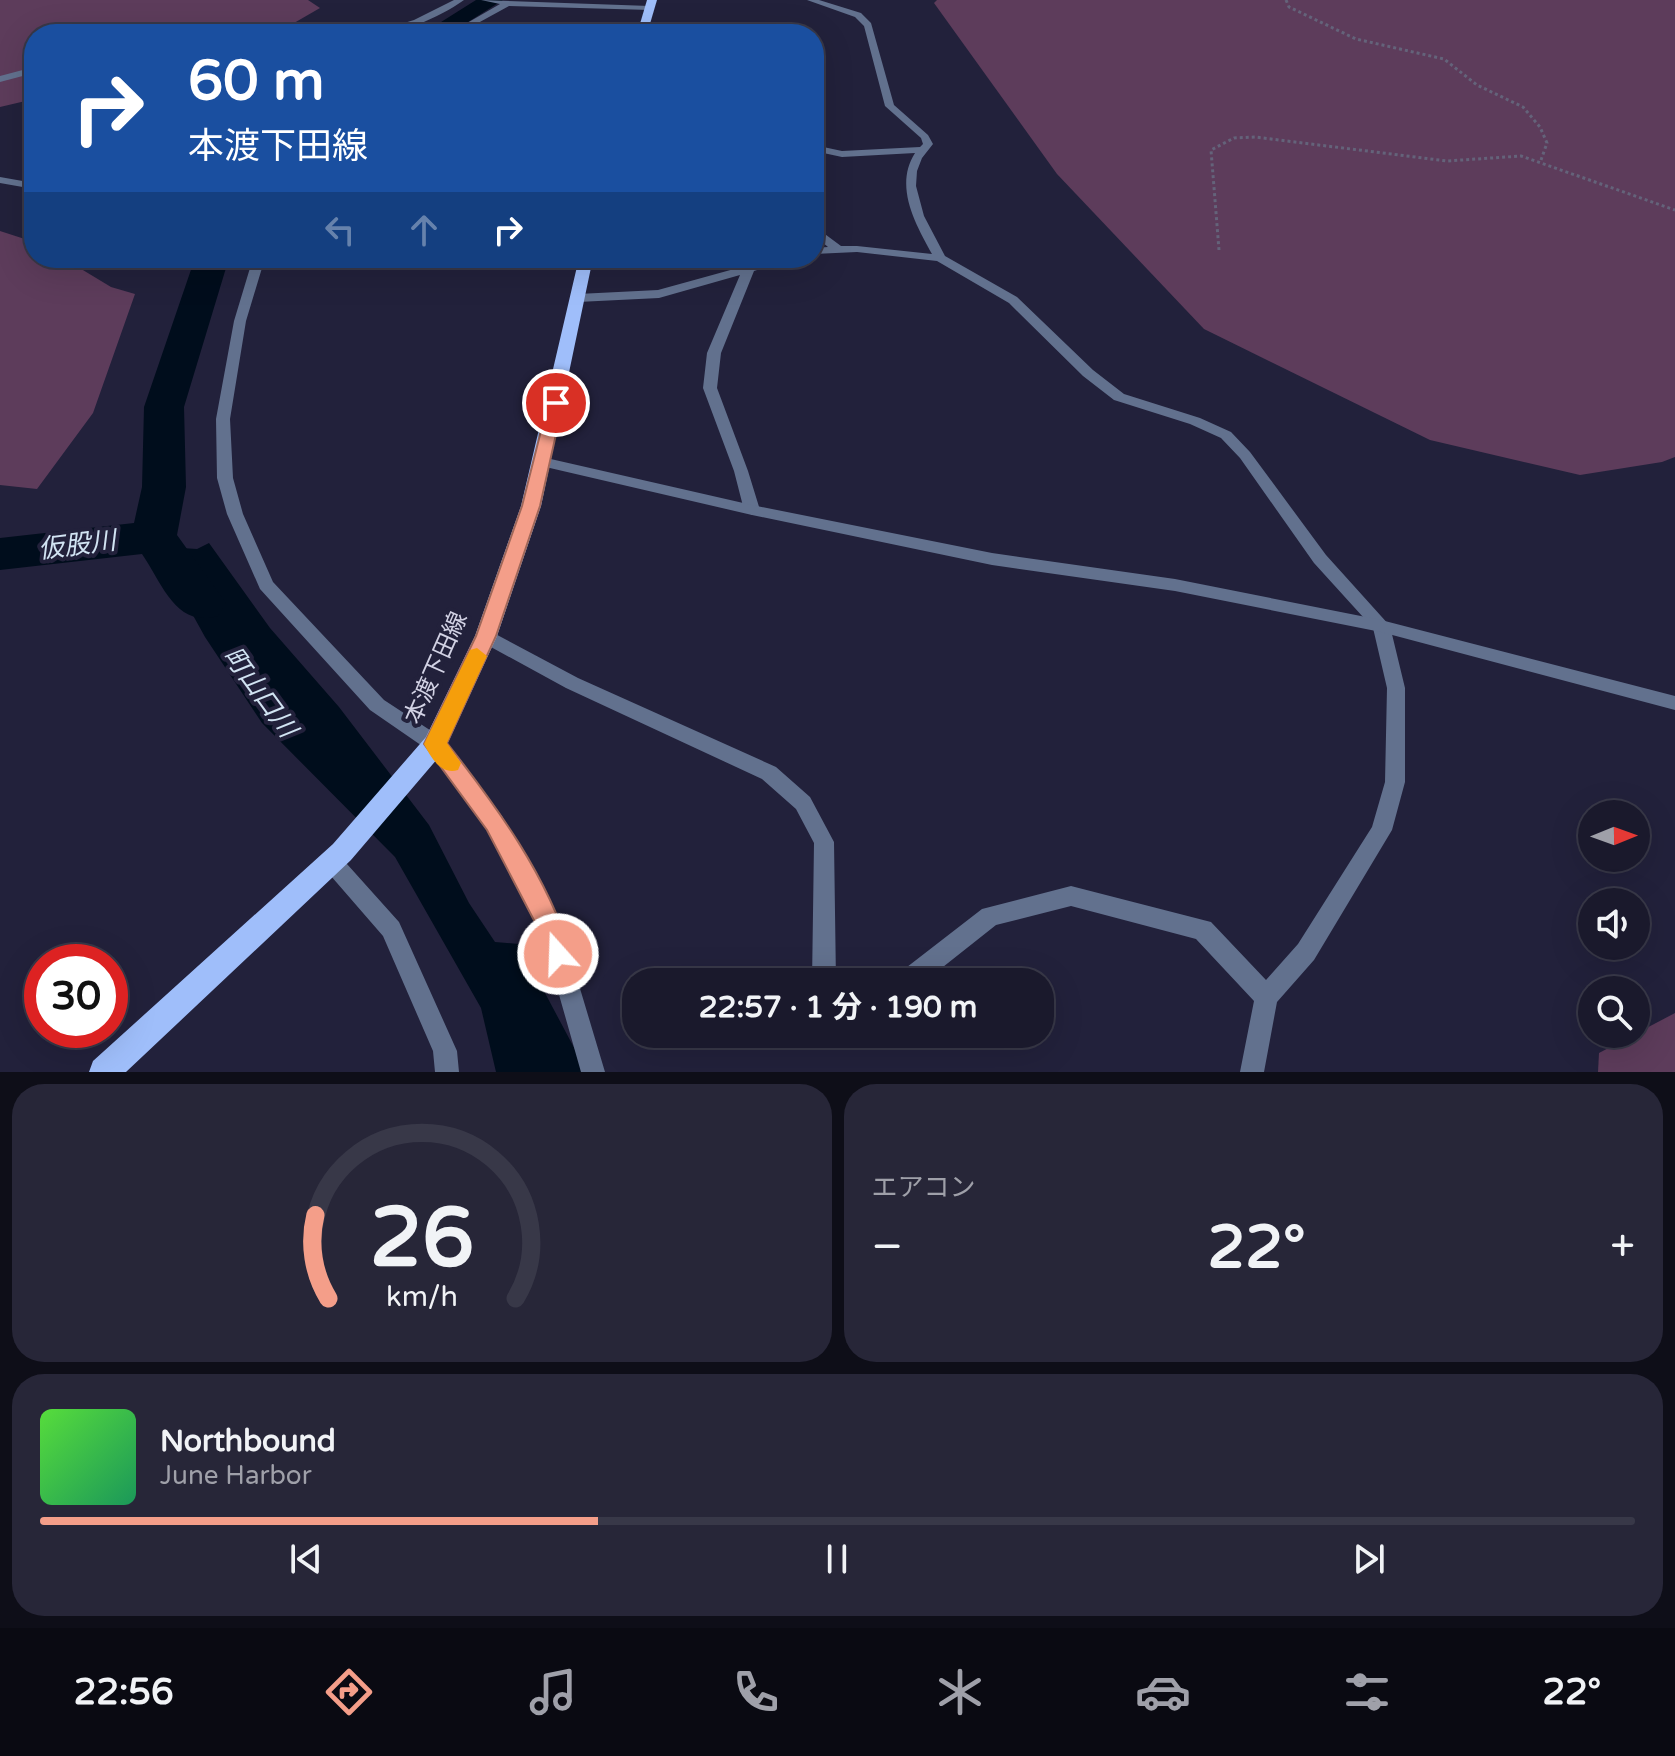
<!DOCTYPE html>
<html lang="ja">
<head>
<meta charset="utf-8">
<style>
	body { margin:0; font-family:"Varela Round","Noto Sans JP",sans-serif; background:#272638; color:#f1f3f6; height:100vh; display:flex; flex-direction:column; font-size:30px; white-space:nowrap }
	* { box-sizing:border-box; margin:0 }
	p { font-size:26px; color:#9fa0a9 }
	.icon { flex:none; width:44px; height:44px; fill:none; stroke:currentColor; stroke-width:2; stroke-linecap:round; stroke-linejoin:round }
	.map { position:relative; height:1072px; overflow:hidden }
	.drawer { display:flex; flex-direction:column; gap:12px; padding:12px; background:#0e0e18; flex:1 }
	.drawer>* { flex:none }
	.banner { position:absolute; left:24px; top:24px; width:800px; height:244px; border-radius:32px; box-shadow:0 8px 32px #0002,0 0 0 2px #383848; background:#1a4fa0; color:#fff; overflow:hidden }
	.needle { width:52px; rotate:89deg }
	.tools { position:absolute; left:1578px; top:800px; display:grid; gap:16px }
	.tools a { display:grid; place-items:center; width:72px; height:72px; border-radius:50%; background:#1a192c; box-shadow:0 8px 32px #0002,0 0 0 2px #383848; font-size:40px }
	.speed { position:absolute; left:24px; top:944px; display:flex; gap:16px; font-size:40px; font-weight:700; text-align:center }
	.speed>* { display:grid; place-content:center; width:104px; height:104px; border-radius:50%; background:#1a192c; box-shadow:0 8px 32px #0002,0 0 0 2px #383848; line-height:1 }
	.speed .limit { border:12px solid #d22; background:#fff; color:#111 }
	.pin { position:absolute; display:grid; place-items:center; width:68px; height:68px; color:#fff; margin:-34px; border:4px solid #fff; border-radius:50%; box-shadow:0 2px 8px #0007 }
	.me { position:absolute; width:88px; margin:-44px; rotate:340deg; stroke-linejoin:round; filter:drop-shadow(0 0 6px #0008) }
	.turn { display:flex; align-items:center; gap:28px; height:168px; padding:0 32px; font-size:36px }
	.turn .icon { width:104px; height:104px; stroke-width:2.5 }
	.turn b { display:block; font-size:56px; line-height:68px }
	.lanes { display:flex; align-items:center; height:76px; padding:0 32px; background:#0003; justify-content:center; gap:40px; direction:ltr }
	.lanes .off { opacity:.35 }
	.big { font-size:60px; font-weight:700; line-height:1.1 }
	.drawer .card { flex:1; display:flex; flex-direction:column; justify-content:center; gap:12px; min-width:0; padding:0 28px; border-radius:32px; background:#272638 }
	.drawer .dial { align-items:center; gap:0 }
	.dial svg { height:208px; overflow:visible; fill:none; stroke:#383848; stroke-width:7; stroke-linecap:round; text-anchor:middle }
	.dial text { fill:#f1f3f6; stroke:none }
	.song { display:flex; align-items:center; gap:24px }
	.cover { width:96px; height:96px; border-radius:12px; background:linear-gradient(135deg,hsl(110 70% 55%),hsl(150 70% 35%)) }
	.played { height:8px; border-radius:4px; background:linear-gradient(90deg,#f49e89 35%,#383848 35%) }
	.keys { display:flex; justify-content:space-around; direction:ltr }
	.heat { display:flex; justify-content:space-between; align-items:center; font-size:44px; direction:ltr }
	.drawer .tiles { flex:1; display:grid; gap:12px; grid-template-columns:1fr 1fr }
	.card:last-child { grid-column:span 2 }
	.trip { position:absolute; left:622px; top:968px; width:432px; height:80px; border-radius:32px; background:#1a192c; box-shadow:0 8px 32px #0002,0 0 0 2px #383848; font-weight:700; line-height:80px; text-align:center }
	.dock { display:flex; height:128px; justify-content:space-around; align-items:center; background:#0a0a12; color:#9fa0a9 }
	.dock .icon { width:56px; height:56px }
	.dock .current { color:#f49e89 }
	.dock b { font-size:36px; color:#f1f3f6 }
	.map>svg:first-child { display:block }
	.green { fill:#5d3c5b }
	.water { fill:#000d1c }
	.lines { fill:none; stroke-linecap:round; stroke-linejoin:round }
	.river { fill:#000d1c; fill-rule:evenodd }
	.path { stroke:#64637a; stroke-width:3; stroke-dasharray:3 3; stroke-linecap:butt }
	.minor { fill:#62718e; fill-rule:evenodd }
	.tertiary { fill:#62718e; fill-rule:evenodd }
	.primary { fill:#9fbefa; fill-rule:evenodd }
	.route { fill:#f49e89; stroke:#9f6759; stroke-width:2 }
	.slow { fill:#f59e0b }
	.labels { text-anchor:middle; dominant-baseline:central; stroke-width:8; stroke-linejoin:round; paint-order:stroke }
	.street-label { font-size:24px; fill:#d2d2e4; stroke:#22213b }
	.water-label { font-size:26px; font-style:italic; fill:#d2e4f3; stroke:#22213b }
</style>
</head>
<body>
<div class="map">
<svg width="1675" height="1072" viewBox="0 0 1675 1072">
	<rect width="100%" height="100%" fill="#22213b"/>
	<!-- green -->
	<g class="green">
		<polygon points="0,0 308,0 320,8 275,34 34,34 34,99 0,107"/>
		<polygon points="937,0 1675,0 1675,457 1662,462 1580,475 1430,440 1204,329 1057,174 934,3"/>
		<polygon points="0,231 34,242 34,258 63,258 111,287 135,294 93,413 37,489 0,485"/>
		<polygon points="1675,1013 1675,1072 1598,1072 1599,1053"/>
	</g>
	<!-- water -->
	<polygon class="water" points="209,543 270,628 339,707 429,825 469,903 495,942 519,944 579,1057 581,1072 496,1072 481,1008 395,857 262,723 205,637 163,561 167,547 197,549"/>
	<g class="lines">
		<!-- river -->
		<g class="river">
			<polygon points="476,0 503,0 449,34 422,34"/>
			<path d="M 195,258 L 229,258 L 184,407 L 186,487 L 177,535 L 226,603 L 218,616 C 176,628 163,585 142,554 L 0,570 L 0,538 L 134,523 L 142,487 L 144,407 Z"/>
		</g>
		<!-- path -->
		<g class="path">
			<polyline points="1286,0 1289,7 1356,39 1444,59 1477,85 1523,107 1540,127 1547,143 1541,160"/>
			<polyline points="1219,250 1211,150 1234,138 1255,137 1447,161 1521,156 1675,210"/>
		</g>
		<!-- minor -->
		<g class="minor">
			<path d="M 454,0 L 464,0 C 437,19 401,34 368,34 L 414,20 Z"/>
			<polygon points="481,0 650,6 654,8 650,10 509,6 458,34 448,34 500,4"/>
			<path d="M 807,0 L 819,0 L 861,13 L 871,23 L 894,105 L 928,135 L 933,144 L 922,158 L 917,171 L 916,186 L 924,216 L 945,256 L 1017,297 L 1093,370 L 1124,394 L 1200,418 L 1231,432 L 1250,452 L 1326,555 L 1390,626 L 1405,688 L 1405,782 L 1392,830 L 1314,960 L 1277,1002 L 1264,1072 L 1240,1072 L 1254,1001 L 1196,939 L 1071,906 L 996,925 L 924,982 L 894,982 L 898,974 L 982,909 L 1071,886 L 1211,922 L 1266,980 L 1298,944 L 1372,827 L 1385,782 L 1387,688 L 1373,628 L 1314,563 L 1240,458 L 1221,438 L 1190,424 L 1114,400 L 1083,376 L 1009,303 L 937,261 L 857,252 L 814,254 L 814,248 L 828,247 L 814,235 L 814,226 L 841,246 L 857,246 L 932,254 C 915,223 894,186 915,153 L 842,157 L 814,151 L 814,145 L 842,151 L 920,147 L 923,144 L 921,138 L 885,106 L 864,26 L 855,17 Z"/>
			<polygon points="214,26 223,34 215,34 212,30 148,34 173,27"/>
			<polygon points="34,67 34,73 0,82 0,76"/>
			<polygon points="0,177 34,183 34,189 0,183"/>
			<polygon points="253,258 265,258 246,321 230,419 233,478 243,514 273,582 384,700 442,738 502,816 561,925 605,1072 581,1072 540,928 488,828 428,750 370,710 260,589 227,514 217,478 216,419 234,321"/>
			<polygon points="774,258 793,258 754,271 721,353 717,388 748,471 760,510 752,515 744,510 734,471 703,388 707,353 740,275 659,298 578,302 572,298 578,294 658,290"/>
			<polygon points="486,629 578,678 776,767 810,797 834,842 836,982 812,982 814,843 796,809 762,779 566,688 480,641 477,636 480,631"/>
			<polygon points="331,851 338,854 399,922 457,1051 459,1072 435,1072 433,1051 383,936 324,868 320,861 324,854"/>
		</g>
		<!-- tertiary -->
		<polygon class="tertiary" points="542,457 752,505 992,553 1175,579 1381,620 1675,696 1675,710 1381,632 1175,591 992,565 752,515 537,465 535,462 537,459"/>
		<!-- primary -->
		<g class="primary">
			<polygon points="647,0 657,0 647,34 637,34"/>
			<polygon points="579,258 593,258 541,506 497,636 444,751 351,860 126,1072 89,1072 93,1061 333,844 426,737 475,636 521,506"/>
		</g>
	</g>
	<!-- route -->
	<path class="route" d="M 556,398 L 563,403 L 540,506 L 496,636 L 447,743 C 497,807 547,875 571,954 L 567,963 L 558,966 L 549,963 L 538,928 L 487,830 L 424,744 L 476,636 L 522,506 L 548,403 Z"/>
	<!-- slow -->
	<path class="slow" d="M 477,648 L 487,656 L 447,743 L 461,763 L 458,770 C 441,775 431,758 424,744 L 470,650 Z"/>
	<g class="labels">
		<!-- street labels -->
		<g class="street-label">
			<text transform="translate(436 668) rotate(-66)">本渡下田線</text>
		</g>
		<!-- water labels -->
		<g class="water-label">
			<text transform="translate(77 545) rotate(-7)">仮股川</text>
			<text transform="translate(260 692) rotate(54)">町山口川</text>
		</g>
	</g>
</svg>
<div class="tools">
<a><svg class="needle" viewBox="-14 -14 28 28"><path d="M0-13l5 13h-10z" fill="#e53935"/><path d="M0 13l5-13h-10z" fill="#9fa0a9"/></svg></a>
<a><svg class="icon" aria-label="sound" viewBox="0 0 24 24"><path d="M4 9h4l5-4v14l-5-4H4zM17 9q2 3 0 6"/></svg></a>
<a><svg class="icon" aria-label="search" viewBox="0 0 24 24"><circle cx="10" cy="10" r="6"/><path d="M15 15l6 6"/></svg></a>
</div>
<div class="speed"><div class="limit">30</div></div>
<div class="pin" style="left:556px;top:403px;background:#d93025"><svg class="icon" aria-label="arrive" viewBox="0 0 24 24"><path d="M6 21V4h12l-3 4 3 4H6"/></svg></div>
<svg class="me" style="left:558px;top:954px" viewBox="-20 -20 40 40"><circle r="17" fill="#f49e89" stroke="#fff" stroke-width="3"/><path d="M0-11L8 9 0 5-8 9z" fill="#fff"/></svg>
<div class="trip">22:57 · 1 分 · 190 m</div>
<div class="banner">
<div class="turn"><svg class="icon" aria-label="right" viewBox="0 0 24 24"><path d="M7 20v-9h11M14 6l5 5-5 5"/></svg><div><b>60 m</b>本渡下田線</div></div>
<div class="lanes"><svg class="icon off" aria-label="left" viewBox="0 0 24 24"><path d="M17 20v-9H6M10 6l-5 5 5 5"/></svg><svg class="icon off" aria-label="ahead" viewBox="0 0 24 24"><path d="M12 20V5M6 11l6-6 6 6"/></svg><svg class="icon" aria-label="right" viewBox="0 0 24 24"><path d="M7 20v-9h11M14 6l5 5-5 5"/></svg></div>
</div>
</div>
<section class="drawer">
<div class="tiles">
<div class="card dial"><svg viewBox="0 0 100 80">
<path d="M14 69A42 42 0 1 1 86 69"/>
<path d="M14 69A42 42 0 0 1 9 37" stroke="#f49e89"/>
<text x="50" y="56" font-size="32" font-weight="700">26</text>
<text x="50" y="72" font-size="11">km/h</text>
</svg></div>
<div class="card"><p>エアコン</p>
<div class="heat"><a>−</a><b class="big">22°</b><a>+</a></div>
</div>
<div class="card">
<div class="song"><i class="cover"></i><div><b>Northbound</b><p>June Harbor</p></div></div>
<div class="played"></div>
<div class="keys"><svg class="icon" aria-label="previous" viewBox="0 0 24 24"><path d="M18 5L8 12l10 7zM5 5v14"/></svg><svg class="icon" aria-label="pause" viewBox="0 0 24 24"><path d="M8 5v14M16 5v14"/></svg><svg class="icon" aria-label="next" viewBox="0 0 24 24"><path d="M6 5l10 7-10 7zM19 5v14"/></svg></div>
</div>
</div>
</section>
<nav class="dock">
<b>22:56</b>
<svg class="icon current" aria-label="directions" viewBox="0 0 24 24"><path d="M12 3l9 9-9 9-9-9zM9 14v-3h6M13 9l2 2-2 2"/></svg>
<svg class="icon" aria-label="music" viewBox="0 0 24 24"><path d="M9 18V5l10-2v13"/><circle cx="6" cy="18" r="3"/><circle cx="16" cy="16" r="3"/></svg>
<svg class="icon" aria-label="phone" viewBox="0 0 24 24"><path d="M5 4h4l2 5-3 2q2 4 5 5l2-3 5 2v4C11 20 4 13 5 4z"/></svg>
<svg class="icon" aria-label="climate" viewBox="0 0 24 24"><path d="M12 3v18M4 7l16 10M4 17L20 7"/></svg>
<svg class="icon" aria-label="car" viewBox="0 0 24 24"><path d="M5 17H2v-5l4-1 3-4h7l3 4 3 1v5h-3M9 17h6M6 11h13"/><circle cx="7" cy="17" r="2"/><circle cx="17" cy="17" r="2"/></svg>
<svg class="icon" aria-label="filters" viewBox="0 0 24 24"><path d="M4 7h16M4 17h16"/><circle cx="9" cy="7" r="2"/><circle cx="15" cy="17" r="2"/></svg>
<b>22°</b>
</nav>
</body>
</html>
